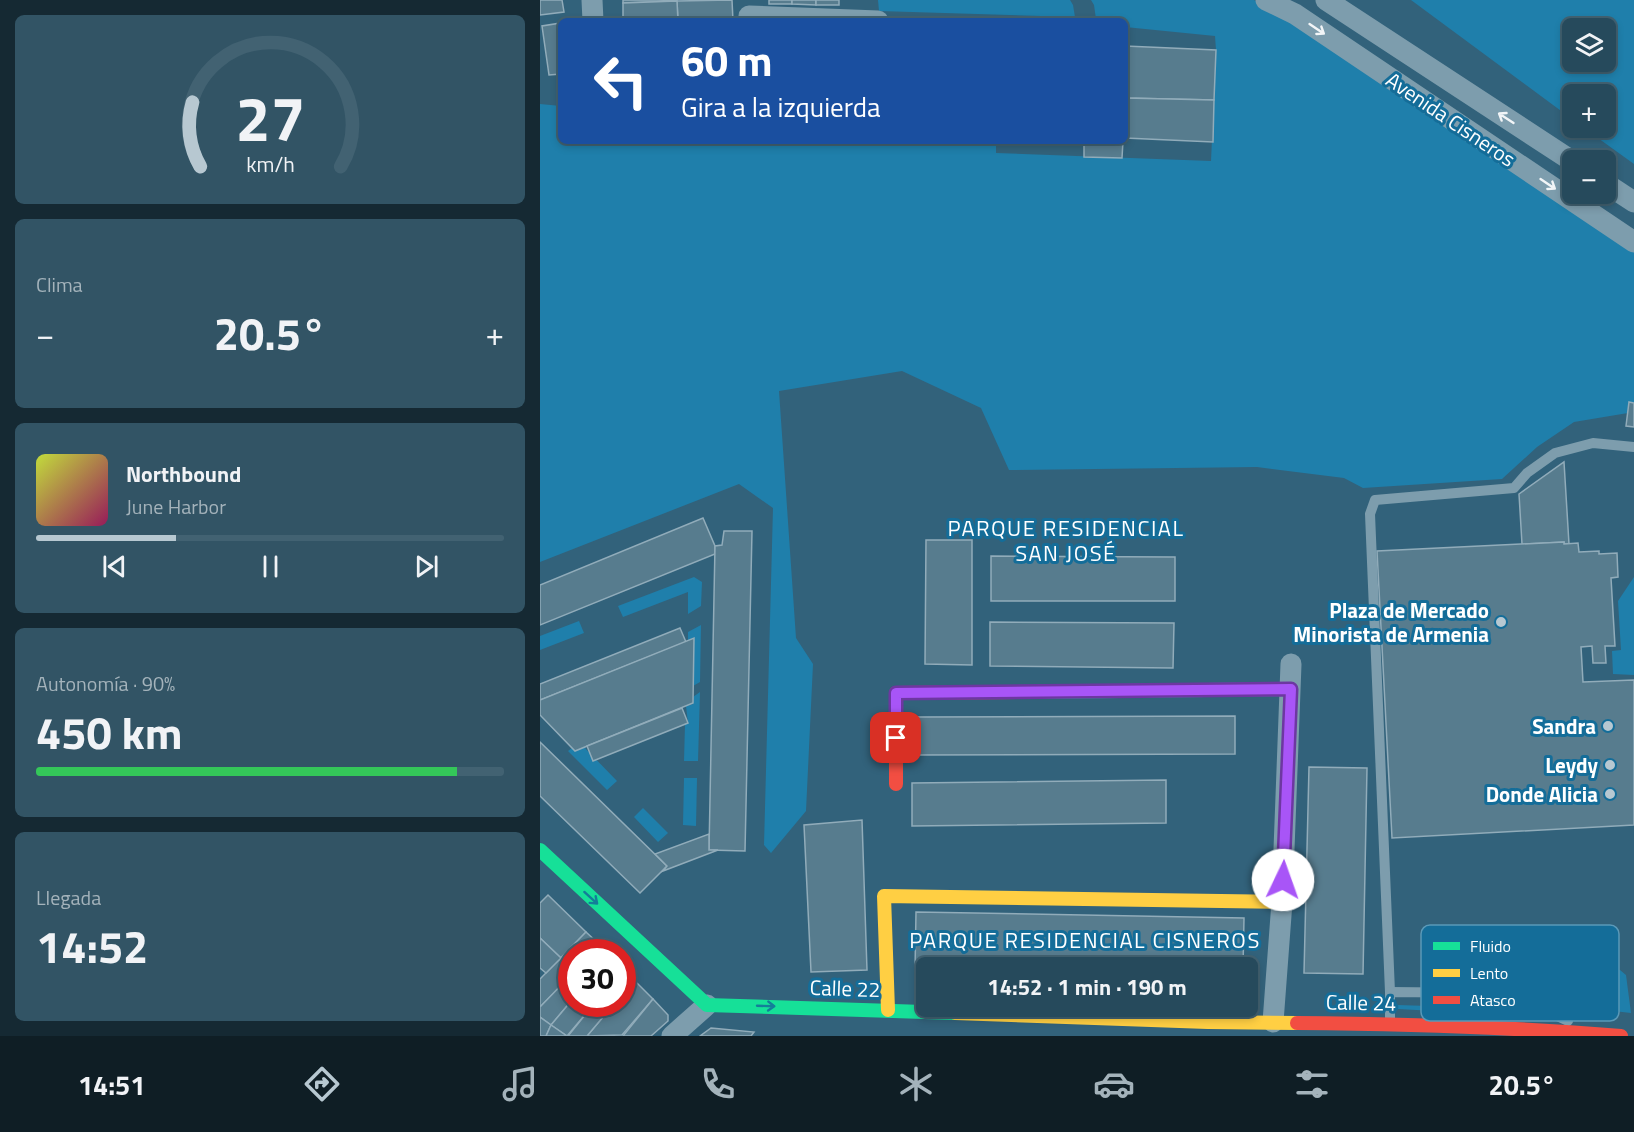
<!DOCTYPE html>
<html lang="es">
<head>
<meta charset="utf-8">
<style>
	body { margin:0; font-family:"Titillium Web",sans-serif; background:#325465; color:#f1f3f6; height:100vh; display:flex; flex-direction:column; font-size:22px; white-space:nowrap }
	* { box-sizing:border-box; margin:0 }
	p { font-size:20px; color:#a4b3bb }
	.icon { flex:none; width:33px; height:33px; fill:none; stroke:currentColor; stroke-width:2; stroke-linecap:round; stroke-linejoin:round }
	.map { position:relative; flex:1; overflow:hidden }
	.sheet { display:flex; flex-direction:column; gap:15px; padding:15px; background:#152933; width:540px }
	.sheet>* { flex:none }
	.banner { position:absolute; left:18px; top:18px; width:570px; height:126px; border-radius:9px; box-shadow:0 3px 9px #0003,0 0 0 2px #426272; background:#1a4fa0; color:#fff; overflow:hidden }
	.controls { position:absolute; left:1022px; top:18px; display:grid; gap:12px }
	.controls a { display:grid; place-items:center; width:54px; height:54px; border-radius:9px; background:#264a5c; box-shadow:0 3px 9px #0003,0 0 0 2px #426272; font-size:30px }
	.speed { position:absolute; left:18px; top:939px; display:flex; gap:12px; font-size:30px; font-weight:700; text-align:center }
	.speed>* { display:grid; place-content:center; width:78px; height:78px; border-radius:50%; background:#264a5c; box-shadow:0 3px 9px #0003,0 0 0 2px #426272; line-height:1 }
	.speed .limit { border:9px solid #d22; background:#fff; color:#111 }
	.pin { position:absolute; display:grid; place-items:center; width:51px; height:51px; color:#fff; margin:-26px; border-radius:12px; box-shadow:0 3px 9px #0006 }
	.me { position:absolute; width:66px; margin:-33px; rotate:3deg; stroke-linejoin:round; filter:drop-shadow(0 0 4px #0008) }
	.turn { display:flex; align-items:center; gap:21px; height:126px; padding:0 24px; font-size:27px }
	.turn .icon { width:78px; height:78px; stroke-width:2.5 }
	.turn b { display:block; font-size:42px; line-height:51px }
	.big { font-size:45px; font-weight:700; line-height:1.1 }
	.sheet .card { flex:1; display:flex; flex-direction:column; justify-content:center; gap:9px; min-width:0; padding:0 21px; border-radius:9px; background:#325465 }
	.sheet .dial { align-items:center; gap:0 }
	.dial svg { height:156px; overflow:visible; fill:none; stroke:#426272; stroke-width:7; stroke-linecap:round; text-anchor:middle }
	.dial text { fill:#f1f3f6; stroke:none }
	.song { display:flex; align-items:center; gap:18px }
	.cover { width:72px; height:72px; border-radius:9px; background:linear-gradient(135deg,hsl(70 70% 55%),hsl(330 70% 35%)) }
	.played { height:6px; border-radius:3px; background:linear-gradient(90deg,#b7c8d1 30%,#426272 30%) }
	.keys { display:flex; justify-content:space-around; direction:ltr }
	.heat { display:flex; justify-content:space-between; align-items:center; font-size:33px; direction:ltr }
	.charge { height:9px; border-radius:4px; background:linear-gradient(90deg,#34c759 90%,#426272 0) }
	.trip { position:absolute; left:376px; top:957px; width:342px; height:60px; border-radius:9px; background:#264a5c; box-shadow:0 3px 9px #0003,0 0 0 2px #426272; font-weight:700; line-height:60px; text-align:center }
	.tab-bar { display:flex; height:96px; justify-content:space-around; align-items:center; background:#0f1e25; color:#a4b3bb }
	.tab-bar .icon { width:42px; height:42px }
	.tab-bar .active { color:#b7c8d1 }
	.tab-bar b { font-size:27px; color:#f1f3f6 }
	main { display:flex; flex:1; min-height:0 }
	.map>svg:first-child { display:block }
	.green { fill:#1f7fab; fill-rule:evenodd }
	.building { fill:#577c8e; stroke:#91acba; stroke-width:1.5 }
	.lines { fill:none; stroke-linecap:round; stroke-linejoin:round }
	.lane { stroke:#7d9dad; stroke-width:10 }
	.street { stroke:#7d9dad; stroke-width:21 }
	.fast { stroke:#16e098; stroke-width:14 }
	.slow { stroke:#ffcf43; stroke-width:14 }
	.jam { stroke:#f24e42; stroke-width:14 }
	.oneway { stroke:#f2f5f7 }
	.oneway2 { stroke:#147e99 }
	.route-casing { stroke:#6d37a1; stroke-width:15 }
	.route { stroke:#a855f7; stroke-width:10 }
	.poi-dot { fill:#b7c8d1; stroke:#146d99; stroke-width:2 }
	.labels { text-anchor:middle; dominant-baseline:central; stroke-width:6; stroke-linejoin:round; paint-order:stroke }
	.street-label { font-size:21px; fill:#fff; stroke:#146d99 }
	.poi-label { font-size:21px; font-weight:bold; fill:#fff; stroke:#146d99; text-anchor:end }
	.neighbourhood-label { font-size:22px; letter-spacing:1.5px; fill:#fff; stroke:#146d99 }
	.key { fill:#146d99; stroke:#5a99b8; stroke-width:1.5 }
	.key-label { font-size:16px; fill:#fff }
</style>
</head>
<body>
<main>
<section class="sheet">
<div class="card dial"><svg viewBox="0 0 100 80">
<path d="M14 69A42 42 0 1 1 86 69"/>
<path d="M14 69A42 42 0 0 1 10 36" stroke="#b7c8d1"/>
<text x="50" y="56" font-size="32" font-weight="700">27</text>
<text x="50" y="72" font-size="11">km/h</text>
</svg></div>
<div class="card"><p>Clima</p>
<div class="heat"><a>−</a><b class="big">20.5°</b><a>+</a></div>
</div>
<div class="card">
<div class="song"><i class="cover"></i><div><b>Northbound</b><p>June Harbor</p></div></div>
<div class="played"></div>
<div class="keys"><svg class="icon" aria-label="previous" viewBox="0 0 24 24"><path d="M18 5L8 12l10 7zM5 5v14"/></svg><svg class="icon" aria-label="pause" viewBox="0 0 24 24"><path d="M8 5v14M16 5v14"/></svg><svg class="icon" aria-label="next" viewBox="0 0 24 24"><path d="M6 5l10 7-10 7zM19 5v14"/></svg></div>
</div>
<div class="card"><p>Autonomía · 90%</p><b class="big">450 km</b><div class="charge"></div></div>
<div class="card"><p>Llegada</p><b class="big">14:52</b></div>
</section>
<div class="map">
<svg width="1094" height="1036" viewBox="0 0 1094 1036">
	<rect width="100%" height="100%" fill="#32627b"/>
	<!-- green -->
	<g class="green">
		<polygon points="338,0 530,0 533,5 535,17 339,11"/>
		<polygon points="551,0 714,0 794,48 1094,251 1094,403 1088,413 1034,422 997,447 962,479 823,488 804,478 717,467 469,470 441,408 362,371 239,391 256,638 273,664 266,811 231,853 224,845 233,508 199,484 0,562 0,104 21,106 21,141 456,141 456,153 671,161 676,50 675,36 585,27 585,21 560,21 556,19 554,5"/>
		<path d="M 871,0 L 1094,0 L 1094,164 L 1044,128 L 1065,128 L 1065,94 L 1032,94 L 1032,119 ZM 1032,28 L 1065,28 L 1065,62 L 1032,62 Z"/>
		<polygon points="154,577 162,582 161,606 148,614 148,592 83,617 78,606"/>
		<polygon points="1094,577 1094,675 1073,674 1072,651 1081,650 1078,601"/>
		<polygon points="39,621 44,633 0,650 0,636"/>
		<polygon points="161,625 160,682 153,686 154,639 148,641 148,632"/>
		<polygon points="160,692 158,761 144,761 145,724 148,723 146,706 153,704 153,697"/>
		<polygon points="44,747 77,781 67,790 28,751 32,748 35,751"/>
		<polygon points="144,778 157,778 156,826 143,825"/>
		<polygon points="103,808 128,833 118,842 94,817"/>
		<polygon points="1060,970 1080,970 1086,975 1091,1013 1038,1007 994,994 987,998 952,987 1060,988"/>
		<polygon points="857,1005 953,1008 979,1013 991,1012 1003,1017 858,1009"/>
	</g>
	<!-- building -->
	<g class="building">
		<polygon points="0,0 22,0 24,12 0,15"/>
		<polygon points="83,0 137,0 137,1 83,3"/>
		<polygon points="192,0 193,21 138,21 137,1"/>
		<rect x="229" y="0" width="23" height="4"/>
		<polygon points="252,0 276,0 276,5 252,4"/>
		<rect x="276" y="0" width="23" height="5"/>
		<polygon points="137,1 138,21 83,21 83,3"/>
		<polygon points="21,23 21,74 9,75 2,26"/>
		<polygon points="585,46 676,50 674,100 585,98"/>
		<polygon points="585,98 674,100 673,142 585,138"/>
		<polygon points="544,141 583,141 582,158 544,157"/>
		<polygon points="1089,402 1094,403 1094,427 1086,426"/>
		<polygon points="1024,462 1029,544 1024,544 1024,542 982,544 979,494"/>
		<polygon points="163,518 175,546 175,554 0,625 0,585"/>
		<polygon points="184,531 212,531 205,851 169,850 175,546 182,545"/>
		<polygon points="386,540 432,540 432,665 385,664"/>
		<polygon points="1024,542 1024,544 1038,543 1039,552 1059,551 1059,554 1077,553 1078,577 1071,578 1075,646 1065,646 1066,663 1053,663 1052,646 1041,647 1043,682 1094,680 1094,825 852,838 837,551"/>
		<polygon points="451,556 635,557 635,601 451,601"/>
		<polygon points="450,622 634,623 633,668 450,666"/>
		<polygon points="140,628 146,642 0,700 0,684"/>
		<polygon points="154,638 153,703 35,751 0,715 0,700"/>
		<polygon points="142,708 148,723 53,761 47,746"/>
		<polygon points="695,716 695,754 376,755 376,717"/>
		<polygon points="0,742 127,866 100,893 0,796"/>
		<polygon points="769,767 827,768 823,974 764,973"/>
		<polygon points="626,780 626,823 372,826 372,783"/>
		<polygon points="322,820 327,970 271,972 264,825"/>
		<polygon points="169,834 169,850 178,850 123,871 127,866 115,854"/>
		<polygon points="8,895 46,932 21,958 0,938 0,903"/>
		<polygon points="376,912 704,918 703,968 387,968 387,971 375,970"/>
		<polygon points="46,932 60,945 52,952 32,952 32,974 0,1007 0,979"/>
		<polygon points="0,938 21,958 6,973 0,968"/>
		<polygon points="82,968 94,980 82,994"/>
		<polygon points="32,974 32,1000 11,1025 0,1017 0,1007"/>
		<polygon points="94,980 113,999 82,1035 47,1036 74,1004 82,1004 82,994"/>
		<polygon points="113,999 128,1015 128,1021 111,1036 83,1036"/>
		<polygon points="32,1000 32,1004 54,1004 27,1036 11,1025"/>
		<polygon points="54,1004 74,1004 47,1036 28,1036"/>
		<polygon points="0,1017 11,1025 6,1036 0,1036"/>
		<polygon points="11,1025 27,1036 6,1036"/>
		<polygon points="171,1028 214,1032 211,1036 160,1036"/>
	</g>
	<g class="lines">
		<!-- lane -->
		<g class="lane">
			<polyline points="850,992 830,514 835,500 974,488 987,473 1015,453 1053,443 1094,447"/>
			<polyline points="850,1021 850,992 953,993 1015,1015 1028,1021"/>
		</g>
		<!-- street -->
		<g class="street">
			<polyline points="52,0 53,21"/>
			<polyline points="726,0 755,14 1094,242"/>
			<polyline points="786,0 1032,161"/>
			<polyline points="209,16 338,21"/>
			<polyline points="1065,183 1094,202"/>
			<polyline points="733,1022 742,902 751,664"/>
			<polyline points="132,1036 167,1005"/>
		</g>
		<!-- fast -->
		<g class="fast">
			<polyline points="493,692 751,689"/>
			<polyline points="0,850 167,1005 415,1013"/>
		</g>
		<!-- slow -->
		<g class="slow">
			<polyline points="348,1010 344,896 742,902"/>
			<polyline points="415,1013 668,1022 757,1023"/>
		</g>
		<!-- jam -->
		<g class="jam">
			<polyline points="356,784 356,693 493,692"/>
			<path d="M 757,1023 C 865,1024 973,1027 1081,1036"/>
		</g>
	</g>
	<!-- one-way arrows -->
	<defs><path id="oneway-shaft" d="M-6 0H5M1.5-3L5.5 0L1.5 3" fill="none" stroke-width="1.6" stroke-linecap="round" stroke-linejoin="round" transform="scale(1.5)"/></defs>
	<g class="oneway">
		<use href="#oneway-shaft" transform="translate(777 29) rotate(34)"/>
		<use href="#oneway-shaft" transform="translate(966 118) rotate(-147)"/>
		<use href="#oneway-shaft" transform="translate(1008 184) rotate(34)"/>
	</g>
	<g class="oneway2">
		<use href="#oneway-shaft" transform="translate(51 898) rotate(42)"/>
		<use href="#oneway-shaft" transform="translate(226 1006) rotate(2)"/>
	</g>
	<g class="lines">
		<defs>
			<polyline id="route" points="356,738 356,693 751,689 743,880"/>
		</defs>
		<!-- route casing -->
		<use href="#route" class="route-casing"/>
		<!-- route -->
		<use href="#route" class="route"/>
	</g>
	<!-- markers -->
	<g class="poi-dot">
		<circle cx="961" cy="622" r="6"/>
		<circle cx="1068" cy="726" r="6"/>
		<circle cx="1070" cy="765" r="6"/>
		<circle cx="1070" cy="794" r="6"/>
	</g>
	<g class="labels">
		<!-- street labels -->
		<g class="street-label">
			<text transform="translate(911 119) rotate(34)">Avenida Cisneros</text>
			<text transform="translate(305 988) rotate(2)">Calle 22</text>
			<text transform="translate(821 1002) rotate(1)">Calle 24</text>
		</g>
		<!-- poi labels -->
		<g class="poi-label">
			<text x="949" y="610">Plaza de Mercado<tspan x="949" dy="24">Minorista de Armenia</tspan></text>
			<text x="1056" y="726">Sandra</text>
			<text x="1058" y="765">Leydy</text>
			<text x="1058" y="794">Donde Alicia</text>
		</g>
		<!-- neighbourhood labels -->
		<g class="neighbourhood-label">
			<text x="526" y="528">PARQUE RESIDENCIAL<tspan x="526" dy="25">SAN JOSÉ</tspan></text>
			<text x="545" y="940">PARQUE RESIDENCIAL CISNEROS</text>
		</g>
	</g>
	<!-- legend -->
	<rect x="881" y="925" width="198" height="96" rx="9" class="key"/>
	<rect x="893" y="942" width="27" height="8" fill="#16e098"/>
	<rect x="893" y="969" width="27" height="8" fill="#ffcf43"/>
	<rect x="893" y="996" width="27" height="8" fill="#f24e42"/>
	<g class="key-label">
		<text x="930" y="952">Fluido</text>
		<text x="930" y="979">Lento</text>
		<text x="930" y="1006">Atasco</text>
	</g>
</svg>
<div class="controls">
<a><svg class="icon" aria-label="layers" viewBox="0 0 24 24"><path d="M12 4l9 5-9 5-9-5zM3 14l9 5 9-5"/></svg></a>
<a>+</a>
<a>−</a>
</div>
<div class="speed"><div class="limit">30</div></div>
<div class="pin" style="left:356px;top:738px;background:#d93025"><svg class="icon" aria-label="arrive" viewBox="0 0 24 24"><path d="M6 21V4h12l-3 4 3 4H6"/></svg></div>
<svg class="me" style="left:743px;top:880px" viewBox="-20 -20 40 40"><circle r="19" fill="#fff"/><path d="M0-13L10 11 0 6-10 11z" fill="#a855f7"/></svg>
<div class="trip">14:52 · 1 min · 190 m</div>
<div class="banner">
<div class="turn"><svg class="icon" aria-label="left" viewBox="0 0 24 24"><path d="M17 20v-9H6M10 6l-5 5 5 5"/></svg><div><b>60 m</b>Gira a la izquierda</div></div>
</div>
</div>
</main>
<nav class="tab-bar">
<b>14:51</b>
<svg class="icon active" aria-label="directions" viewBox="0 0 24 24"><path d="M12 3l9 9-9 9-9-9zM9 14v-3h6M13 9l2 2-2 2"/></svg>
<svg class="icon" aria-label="music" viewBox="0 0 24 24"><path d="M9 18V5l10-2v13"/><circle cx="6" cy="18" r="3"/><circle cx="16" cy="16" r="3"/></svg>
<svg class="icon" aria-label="phone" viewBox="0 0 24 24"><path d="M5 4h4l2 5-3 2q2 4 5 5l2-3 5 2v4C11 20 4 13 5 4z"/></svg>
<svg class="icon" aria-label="climate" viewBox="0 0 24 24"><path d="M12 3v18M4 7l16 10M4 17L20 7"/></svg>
<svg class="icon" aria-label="car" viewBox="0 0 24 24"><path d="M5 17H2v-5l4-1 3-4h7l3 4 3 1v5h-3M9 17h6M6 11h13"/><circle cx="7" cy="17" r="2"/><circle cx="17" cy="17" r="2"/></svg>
<svg class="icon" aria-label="filters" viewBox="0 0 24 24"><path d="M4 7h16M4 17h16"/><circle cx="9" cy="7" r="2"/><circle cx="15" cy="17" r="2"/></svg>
<b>20.5°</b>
</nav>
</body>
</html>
